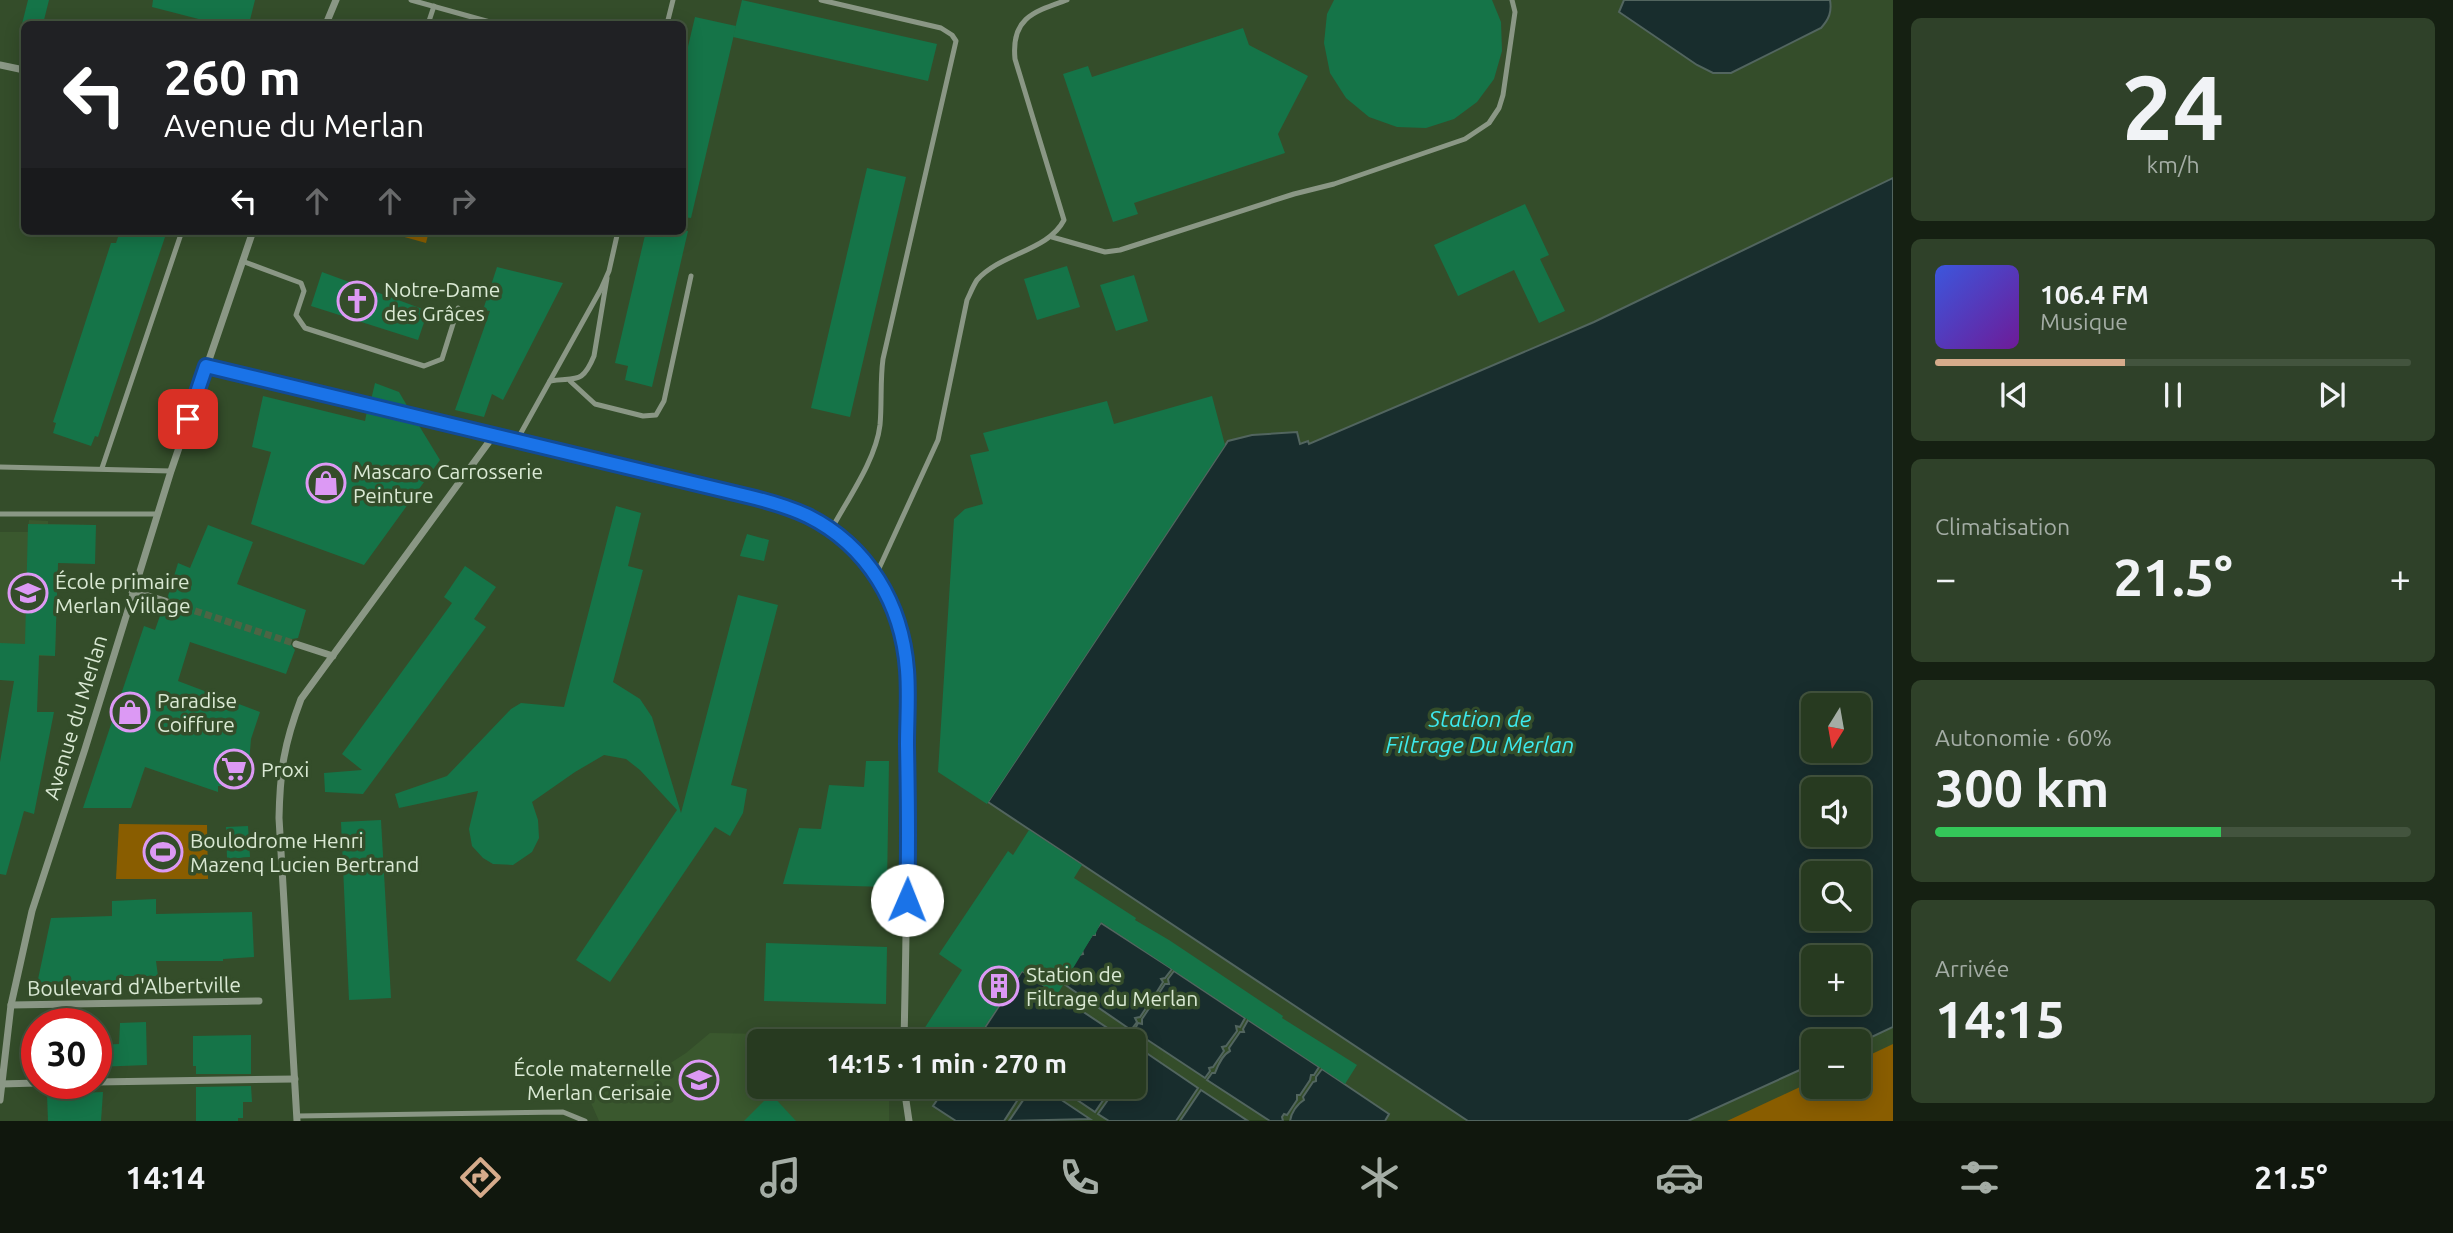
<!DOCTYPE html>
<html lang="fr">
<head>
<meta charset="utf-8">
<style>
	body { margin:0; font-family:Ubuntu,sans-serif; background:#2f4129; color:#f1f3f6; height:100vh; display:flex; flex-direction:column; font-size:26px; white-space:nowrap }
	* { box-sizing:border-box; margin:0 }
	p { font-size:23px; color:#a4ada5 }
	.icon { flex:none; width:38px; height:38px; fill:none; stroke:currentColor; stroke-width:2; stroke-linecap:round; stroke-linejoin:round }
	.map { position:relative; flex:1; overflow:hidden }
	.panel { display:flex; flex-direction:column; gap:18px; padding:18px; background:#152012; width:560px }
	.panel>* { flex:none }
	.hud { position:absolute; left:21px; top:21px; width:665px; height:214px; border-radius:10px; box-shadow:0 4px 18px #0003,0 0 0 2px #43543e; background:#202124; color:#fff; overflow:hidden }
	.needle { width:46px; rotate:191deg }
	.fabs { position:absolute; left:1801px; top:693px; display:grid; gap:14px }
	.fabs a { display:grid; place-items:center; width:70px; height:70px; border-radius:10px; background:#273a20; box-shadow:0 4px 18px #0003,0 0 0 2px #43543e; font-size:35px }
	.speed { position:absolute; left:21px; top:1008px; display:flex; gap:14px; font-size:35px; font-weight:700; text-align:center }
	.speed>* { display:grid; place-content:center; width:91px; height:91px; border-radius:50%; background:#273a20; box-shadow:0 4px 18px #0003,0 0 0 2px #43543e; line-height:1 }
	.speed .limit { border:10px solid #d22; background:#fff; color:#111 }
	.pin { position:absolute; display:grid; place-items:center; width:60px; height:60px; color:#fff; margin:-30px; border-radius:14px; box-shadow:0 4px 10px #0006 }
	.me { position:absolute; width:77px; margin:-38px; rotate:1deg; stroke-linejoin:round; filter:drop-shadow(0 0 5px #0008) }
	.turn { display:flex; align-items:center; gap:24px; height:147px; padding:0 28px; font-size:32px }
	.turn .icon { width:91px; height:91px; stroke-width:2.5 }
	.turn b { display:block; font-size:49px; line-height:60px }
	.lanes { display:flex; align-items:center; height:66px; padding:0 28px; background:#0003; justify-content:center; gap:35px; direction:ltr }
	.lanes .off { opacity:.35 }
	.big { font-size:52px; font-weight:700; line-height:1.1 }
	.panel .widget { flex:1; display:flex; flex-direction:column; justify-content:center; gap:10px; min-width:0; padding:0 24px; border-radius:10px; background:#2f4129 }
	.panel .dial { align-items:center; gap:0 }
	.dial b { font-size:91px; line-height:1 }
	.song { display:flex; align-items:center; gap:21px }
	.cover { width:84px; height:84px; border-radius:10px; background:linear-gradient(135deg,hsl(230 70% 55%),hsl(280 70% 35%)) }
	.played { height:7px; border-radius:4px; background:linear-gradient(90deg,#d6ab8b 40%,#43543e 40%) }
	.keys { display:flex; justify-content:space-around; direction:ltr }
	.heat { display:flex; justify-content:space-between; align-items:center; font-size:38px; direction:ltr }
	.charge { height:10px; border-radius:5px; background:linear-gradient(90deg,#34c759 60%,#43543e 0) }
	.trip { position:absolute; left:747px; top:1029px; width:399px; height:70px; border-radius:10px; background:#273a20; box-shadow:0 4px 18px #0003,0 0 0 2px #43543e; font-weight:700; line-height:70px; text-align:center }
	.tabs { display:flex; height:112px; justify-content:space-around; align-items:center; background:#10170d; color:#a4ada5 }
	.tabs .icon { width:49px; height:49px }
	.tabs .on { color:#d6ab8b }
	.tabs b { font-size:32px; color:#f1f3f6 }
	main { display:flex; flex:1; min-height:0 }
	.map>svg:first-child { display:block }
	.built { fill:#3a582e }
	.green { fill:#895d00 }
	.water { fill:#182d2d; stroke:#52655f; stroke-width:2; fill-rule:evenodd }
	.building { fill:#157448 }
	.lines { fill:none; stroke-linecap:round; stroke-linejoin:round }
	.street-tunnel { stroke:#4d6444; stroke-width:7; stroke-dasharray:7 3.5; stroke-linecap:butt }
	.lane { stroke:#8a9785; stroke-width:5 }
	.street { stroke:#8a9785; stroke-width:7 }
	.route-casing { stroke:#114b97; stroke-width:18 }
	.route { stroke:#1a73e8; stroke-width:12 }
	.labels { text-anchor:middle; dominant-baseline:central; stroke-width:7; stroke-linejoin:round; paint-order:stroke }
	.poi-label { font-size:21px; fill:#dae9d4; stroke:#344d2a; text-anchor:start }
	.street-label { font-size:21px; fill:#dae9d4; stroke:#344d2a }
	.water-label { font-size:23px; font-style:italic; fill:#3de9ed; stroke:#344d2a }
</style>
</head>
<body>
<main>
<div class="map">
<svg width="1893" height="1121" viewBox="0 0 1893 1121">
	<rect width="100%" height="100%" fill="#344d2a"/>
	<!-- built -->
	<g class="built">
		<polygon points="29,520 48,521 48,524 96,525 58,563 55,656 39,656 38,682 0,680 0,532 28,532"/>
		<polygon points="710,1033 764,1034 764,1041 760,1041 760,1087 889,1087 889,1121 599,1121 588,1096 619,1088 655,1073 686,1053"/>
	</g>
	<!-- green -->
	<g class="green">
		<polygon points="383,231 429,231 426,243"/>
		<polygon points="119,824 207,825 208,879 116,879"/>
		<polygon points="1893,1044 1893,1121 1727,1121 1813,1081 1813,1087 1858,1087 1859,1060"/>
	</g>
	<!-- water -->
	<g class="water">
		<path d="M 1624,0 L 1830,0 C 1832,12 1829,19 1821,28 L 1731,73 L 1713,73 L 1697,65 L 1619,12 Z"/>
		<path d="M 1893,178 L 1893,1027 L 1859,1043 L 1813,1041 L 1813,1064 L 1688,1121 L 1468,1121 L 988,802 L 1228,441 L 1252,435 L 1297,432 L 1300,444 L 1308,441 L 1309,444 L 1594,322 ZM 1813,705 L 1858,705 L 1858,751 L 1813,751 ZM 1813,789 L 1858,789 L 1858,835 L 1813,835 ZM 1813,873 L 1858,873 L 1858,919 L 1813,919 ZM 1813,957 L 1858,957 L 1858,1003 L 1813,1003 Z"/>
		<polygon points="1101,923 1172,969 1165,978 1161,979 1163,982 1153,998 1148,998 1150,1002 1140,1017 1135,1018 1137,1022 1131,1030 1061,982 1065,975 1069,975 1069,971 1079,955 1083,954 1082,950 1092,935 1095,935 1095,931"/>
		<polygon points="1022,971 1127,1041 989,1041 980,1035"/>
		<polygon points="1174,971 1245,1018 1240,1027 1236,1026 1237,1031 1226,1046 1222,1047 1224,1051 1213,1067 1209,1068 1210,1071 1205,1078 1134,1031 1138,1023 1142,1024 1142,1019 1152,1004 1155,1004 1155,999 1165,984 1169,984 1168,979"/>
		<path d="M 1248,1020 L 1319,1067 L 1314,1075 L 1311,1075 L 1310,1080 L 1300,1095 L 1297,1095 L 1297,1100 L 1287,1115 L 1284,1114 L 1282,1117 L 1283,1121 L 1270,1121 L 1207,1080 L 1212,1073 L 1215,1073 C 1218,1065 1222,1055 1230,1051 L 1229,1048 L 1240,1032 L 1244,1032 L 1243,1029 Z"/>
		<polygon points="1142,1050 1198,1088 1176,1121 1109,1121 1098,1114 1117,1087 1134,1087 1134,1061"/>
		<path d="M 1322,1069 L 1389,1114 L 1385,1121 L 1290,1121 C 1291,1113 1297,1104 1304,1100 L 1303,1097 L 1313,1082 L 1316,1081 L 1316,1077 Z"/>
		<polygon points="946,1087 1026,1087 1004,1121 956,1121 933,1106"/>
		<polygon points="1032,1087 1042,1087 1090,1119 1009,1121"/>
		<polygon points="1058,1087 1112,1087 1095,1112"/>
		<polygon points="1201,1090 1248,1121 1180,1121"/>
	</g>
	<!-- building -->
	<g class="building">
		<polygon points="28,0 49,0 43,24 22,24"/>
		<polygon points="153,0 255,0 249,24 218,24 152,7"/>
		<polygon points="742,0 937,44 928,81 733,37"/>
		<polygon points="1334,0 1492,0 1501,22 1502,51 1494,79 1477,102 1454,119 1426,128 1397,127 1369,117 1346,98 1330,73 1324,43 1327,14"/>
		<polygon points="695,17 736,26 691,218 682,217 682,72"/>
		<polygon points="1243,28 1249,45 1308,76 1278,134 1285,153 1134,203 1138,214 1113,222 1063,74 1088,66 1092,77"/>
		<polygon points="867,168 906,177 850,417 811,408"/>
		<polygon points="1525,204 1549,255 1540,259 1565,311 1539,323 1514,270 1458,296 1434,245"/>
		<polygon points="120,231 167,231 98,437 95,436 91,446 53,433 56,423 53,422 111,243 116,243"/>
		<polygon points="646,231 688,231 652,387 625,380 628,366 615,363"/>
		<polygon points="1067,266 1080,307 1037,320 1024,279"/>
		<polygon points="497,267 563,283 503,400 492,394 484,417 455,410 490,311 483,310"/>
		<polygon points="322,272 428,311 418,340 311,306"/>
		<polygon points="1134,275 1148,321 1116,331 1100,285"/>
		<polygon points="375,383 399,392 409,409 371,400"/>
		<polygon points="263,396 365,421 367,411 418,424 440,460 364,565 251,524 271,452 252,447"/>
		<polygon points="1212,396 1225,445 987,804 938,772 954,519 965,509 983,504 970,455 989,451 983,433 1107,401 1114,424"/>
		<polygon points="616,506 641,513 628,566 643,570 613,682 640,699 652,717 681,813 738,595 778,605 731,785 747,789 743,813 730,836 715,827 610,982 576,960 677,810 640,770 626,759 604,755 575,772 532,802 538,820 539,838 532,852 513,865 493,864 483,858 472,846 469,829 478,791 399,808 395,794 447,776 511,709 521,703 564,707"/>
		<polygon points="28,524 96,525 95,564 58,563 55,656 39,655 37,712 54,712 34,814 24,811 6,875 0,874 0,762 14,681 0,680 0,643 25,644"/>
		<polygon points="208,525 253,542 237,584 306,610 298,638 292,639 290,643 295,650 286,674 190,642 178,681 260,712 251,739 247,787 218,786 218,792 145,767 131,808 83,808 144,626 155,630 163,607 171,603 168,596 178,563 190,568"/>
		<polygon points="747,534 769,540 764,561 740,556"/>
		<polygon points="465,566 496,587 474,619 486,627 363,794 325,792 324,773 362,770 342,754 452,603 444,597"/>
		<polygon points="866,761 889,761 887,887 783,884 799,828 821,829 829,785 864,787"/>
		<polygon points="381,820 391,998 349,1000 341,822"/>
		<polygon points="248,826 250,857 227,859 226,827"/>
		<polygon points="1029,830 1082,865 1074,878 1136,918 1135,920 1169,940 1283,1016 1282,1018 1357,1065 1345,1084 1101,922 1095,935 1093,935 1057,995 1022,971 975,1041 945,1041 924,1029 962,970 939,954 1008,851 1013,855"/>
		<polygon points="156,899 156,914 252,912 254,957 223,959 223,961 156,961 158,976 121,976 121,983 37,984 51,918 112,916 112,901"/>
		<polygon points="766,943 887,947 886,1004 764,1001"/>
		<polygon points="146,1022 147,1065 96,1067 96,1045 119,1044 120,1023"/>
		<polygon points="251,1035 251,1074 196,1074 196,1066 193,1066 193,1036"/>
		<polygon points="251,1086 252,1102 243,1102 243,1118 238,1118 238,1121 196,1121 196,1087"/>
		<polygon points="103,1092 101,1121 48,1121 47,1094"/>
		<polygon points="771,1094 796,1121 744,1121"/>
	</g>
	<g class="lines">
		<!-- street-tunnel -->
		<polyline class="street-tunnel" points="165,601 296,644"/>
		<!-- lane -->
		<g class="lane">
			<polyline points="411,0 497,24"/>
			<path d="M 821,0 L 941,28 L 952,35 L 956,41 L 883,359 C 880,381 882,403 880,425 C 876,460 847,500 831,530"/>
			<polyline points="428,24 434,6"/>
			<polyline points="667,24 673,0"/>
			<polyline points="1052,237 1105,252 1120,250 1294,194 1334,184 1465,139 1489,123 1499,108 1503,95 1515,12 1512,0"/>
			<polyline points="242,261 301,283 304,291 296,315 305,328 424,366 442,359 458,308"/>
			<path d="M 550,381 C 576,377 582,385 594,356 L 607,278"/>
			<polyline points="570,381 595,404 643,416 656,415 664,401 691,276"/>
			<polyline points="517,440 601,289 609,271 618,231"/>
			<polyline points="0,467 171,471"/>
			<polyline points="102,468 182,231"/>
			<polyline points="0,514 157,514"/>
			<path d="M 876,575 L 938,440 L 967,300 C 970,294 973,286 977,280 C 1001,253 1048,251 1064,220 L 1015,59 C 1011,18 1033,12 1067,0"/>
			<polyline points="297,1116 563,1112 585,1121"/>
		</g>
		<!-- street -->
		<g class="street">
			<polyline points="326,24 336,0"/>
			<polyline points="0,65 24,70"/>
			<path d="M 206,366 L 780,505 C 831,526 873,555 894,608 C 913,655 907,711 907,760 C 908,854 906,948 904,1041"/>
			<polyline points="132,591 165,601"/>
			<polyline points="296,644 333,656"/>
			<polyline points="11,1005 259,1001"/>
			<polyline points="96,1082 295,1079"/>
			<polyline points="1,1084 37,1083"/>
			<polyline points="904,1087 909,1121"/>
			<polyline points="0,1100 11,1005 32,911 85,749 171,471 253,231"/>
			<path d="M 297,1121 L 279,818 C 280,770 284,744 301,699 L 494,435"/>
		</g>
	</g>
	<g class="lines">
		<defs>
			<path id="route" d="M 188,419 L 206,366 L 747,496 C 768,501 789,507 808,516 C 868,546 902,604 907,670 C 909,695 907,720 907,745 C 908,796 909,848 907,900"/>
		</defs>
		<!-- route casing -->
		<use href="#route" class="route-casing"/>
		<!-- route -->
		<use href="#route" class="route"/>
	</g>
	<!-- icons -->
	<defs>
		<symbol id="church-ring" viewBox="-11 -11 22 22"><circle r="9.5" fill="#344d2a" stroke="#dc99f4" stroke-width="1.5"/><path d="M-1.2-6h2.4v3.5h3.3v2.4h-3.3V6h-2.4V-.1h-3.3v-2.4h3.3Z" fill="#dc99f4"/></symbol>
		<symbol id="shop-ring" viewBox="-11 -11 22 22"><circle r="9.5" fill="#344d2a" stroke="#dc99f4" stroke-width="1.5"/><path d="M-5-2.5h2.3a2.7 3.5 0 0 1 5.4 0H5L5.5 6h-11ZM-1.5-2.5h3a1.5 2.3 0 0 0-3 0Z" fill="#dc99f4"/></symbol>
		<symbol id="school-ring" viewBox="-11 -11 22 22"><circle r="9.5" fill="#344d2a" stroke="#dc99f4" stroke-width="1.5"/><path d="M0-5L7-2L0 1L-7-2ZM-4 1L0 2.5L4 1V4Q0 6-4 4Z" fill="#dc99f4"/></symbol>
		<symbol id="supermarket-ring" viewBox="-11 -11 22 22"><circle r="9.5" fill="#344d2a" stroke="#dc99f4" stroke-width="1.5"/><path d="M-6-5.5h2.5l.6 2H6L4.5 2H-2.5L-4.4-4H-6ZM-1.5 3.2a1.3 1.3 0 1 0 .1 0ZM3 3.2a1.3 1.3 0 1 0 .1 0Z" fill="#dc99f4"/></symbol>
		<symbol id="stadium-ring" viewBox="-11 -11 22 22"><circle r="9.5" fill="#344d2a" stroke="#dc99f4" stroke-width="1.5"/><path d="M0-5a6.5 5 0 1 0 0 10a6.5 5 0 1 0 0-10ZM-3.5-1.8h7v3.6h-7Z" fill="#dc99f4"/></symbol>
		<symbol id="building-ring" viewBox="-11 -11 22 22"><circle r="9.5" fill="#344d2a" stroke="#dc99f4" stroke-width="1.5"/><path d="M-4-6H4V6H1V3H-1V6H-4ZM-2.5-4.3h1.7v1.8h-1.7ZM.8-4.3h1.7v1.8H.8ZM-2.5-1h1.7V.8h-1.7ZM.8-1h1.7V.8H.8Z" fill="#dc99f4"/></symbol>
	</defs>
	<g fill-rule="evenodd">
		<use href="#church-ring" x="335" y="279" width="44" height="44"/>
		<use href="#shop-ring" x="304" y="461" width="44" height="44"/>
		<use href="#school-ring" x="6" y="571" width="44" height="44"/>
		<use href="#shop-ring" x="108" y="690" width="44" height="44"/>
		<use href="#supermarket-ring" x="212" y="747" width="44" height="44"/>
		<use href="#stadium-ring" x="141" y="830" width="44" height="44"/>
		<use href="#building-ring" x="977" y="964" width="44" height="44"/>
		<use href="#school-ring" x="677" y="1058" width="44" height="44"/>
	</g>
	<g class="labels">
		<!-- poi labels -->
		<g class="poi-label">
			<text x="384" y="289">Notre-Dame<tspan x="384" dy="24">des Grâces</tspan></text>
			<text x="353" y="471">Mascaro Carrosserie<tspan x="353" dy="24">Peinture</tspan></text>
			<text x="55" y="581">École primaire<tspan x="55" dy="24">Merlan Village</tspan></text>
			<text x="157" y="700">Paradise<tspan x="157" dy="24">Coiffure</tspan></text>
			<text x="261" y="769">Proxi</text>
			<text x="190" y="840">Boulodrome Henri<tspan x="190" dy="24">Mazenq Lucien Bertrand</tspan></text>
			<text x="1026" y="974">Station de<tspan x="1026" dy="24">Filtrage du Merlan</tspan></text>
			<text x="672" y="1068" text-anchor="end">École maternelle<tspan x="672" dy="24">Merlan Cerisaie</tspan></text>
		</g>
		<!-- street labels -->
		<g class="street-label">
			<text transform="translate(75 717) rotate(-73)">Avenue du Merlan</text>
			<text transform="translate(134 986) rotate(-1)">Boulevard d'Albertville</text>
		</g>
		<!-- water labels -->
		<g class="water-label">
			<text x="1480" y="718">Station de<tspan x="1480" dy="26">Filtrage Du Merlan</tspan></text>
		</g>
	</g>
</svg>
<div class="fabs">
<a><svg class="needle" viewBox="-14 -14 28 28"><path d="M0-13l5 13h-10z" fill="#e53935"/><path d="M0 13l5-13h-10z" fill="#a4ada5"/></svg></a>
<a><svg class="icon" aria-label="sound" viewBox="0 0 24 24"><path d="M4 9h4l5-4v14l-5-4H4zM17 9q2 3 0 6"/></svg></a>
<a><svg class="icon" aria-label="search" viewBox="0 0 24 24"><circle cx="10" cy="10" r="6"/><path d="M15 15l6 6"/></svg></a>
<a>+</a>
<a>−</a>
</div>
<div class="speed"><div class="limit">30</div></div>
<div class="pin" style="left:188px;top:419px;background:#d93025"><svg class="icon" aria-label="arrive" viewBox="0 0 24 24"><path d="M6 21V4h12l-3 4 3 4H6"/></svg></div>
<svg class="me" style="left:907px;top:900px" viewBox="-20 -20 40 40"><circle r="19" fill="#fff"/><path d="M0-13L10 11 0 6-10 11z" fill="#1a73e8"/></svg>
<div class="trip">14:15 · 1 min · 270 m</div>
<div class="hud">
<div class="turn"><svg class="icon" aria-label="left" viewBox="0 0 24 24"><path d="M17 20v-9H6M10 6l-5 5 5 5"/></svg><div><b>260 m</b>Avenue du Merlan</div></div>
<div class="lanes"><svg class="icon" aria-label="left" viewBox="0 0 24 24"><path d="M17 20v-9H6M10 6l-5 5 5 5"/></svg><svg class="icon off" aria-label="ahead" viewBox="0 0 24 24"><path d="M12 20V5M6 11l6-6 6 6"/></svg><svg class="icon off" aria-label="ahead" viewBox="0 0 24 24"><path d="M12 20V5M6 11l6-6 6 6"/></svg><svg class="icon off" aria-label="right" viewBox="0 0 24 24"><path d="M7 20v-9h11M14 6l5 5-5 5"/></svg></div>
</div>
</div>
<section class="panel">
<div class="widget dial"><b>24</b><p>km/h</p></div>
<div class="widget">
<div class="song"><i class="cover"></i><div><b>106.4 FM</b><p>Musique</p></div></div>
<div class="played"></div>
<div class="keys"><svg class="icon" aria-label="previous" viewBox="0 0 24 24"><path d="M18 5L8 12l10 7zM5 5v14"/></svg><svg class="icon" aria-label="pause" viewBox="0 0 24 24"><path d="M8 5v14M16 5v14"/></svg><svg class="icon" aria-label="next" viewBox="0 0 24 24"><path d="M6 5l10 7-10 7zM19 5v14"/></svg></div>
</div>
<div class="widget"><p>Climatisation</p>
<div class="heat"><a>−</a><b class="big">21.5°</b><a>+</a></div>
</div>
<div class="widget"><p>Autonomie · 60%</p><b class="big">300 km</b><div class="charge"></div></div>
<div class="widget"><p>Arrivée</p><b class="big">14:15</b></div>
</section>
</main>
<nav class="tabs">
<b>14:14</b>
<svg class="icon on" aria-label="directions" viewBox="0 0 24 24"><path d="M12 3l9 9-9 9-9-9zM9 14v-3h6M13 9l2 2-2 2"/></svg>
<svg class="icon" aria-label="music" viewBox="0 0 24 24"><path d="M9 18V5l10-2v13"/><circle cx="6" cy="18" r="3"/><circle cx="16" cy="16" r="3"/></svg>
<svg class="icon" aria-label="phone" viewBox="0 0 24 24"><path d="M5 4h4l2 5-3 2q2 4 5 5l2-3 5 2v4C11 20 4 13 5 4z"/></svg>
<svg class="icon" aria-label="climate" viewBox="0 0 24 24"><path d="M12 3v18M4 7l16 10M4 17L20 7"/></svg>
<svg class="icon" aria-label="car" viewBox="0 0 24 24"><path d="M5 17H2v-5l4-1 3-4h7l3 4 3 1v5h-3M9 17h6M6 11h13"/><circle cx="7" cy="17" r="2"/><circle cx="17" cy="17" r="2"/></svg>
<svg class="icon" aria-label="filters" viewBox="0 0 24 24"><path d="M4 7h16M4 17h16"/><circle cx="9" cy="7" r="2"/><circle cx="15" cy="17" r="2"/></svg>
<b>21.5°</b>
</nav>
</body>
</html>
